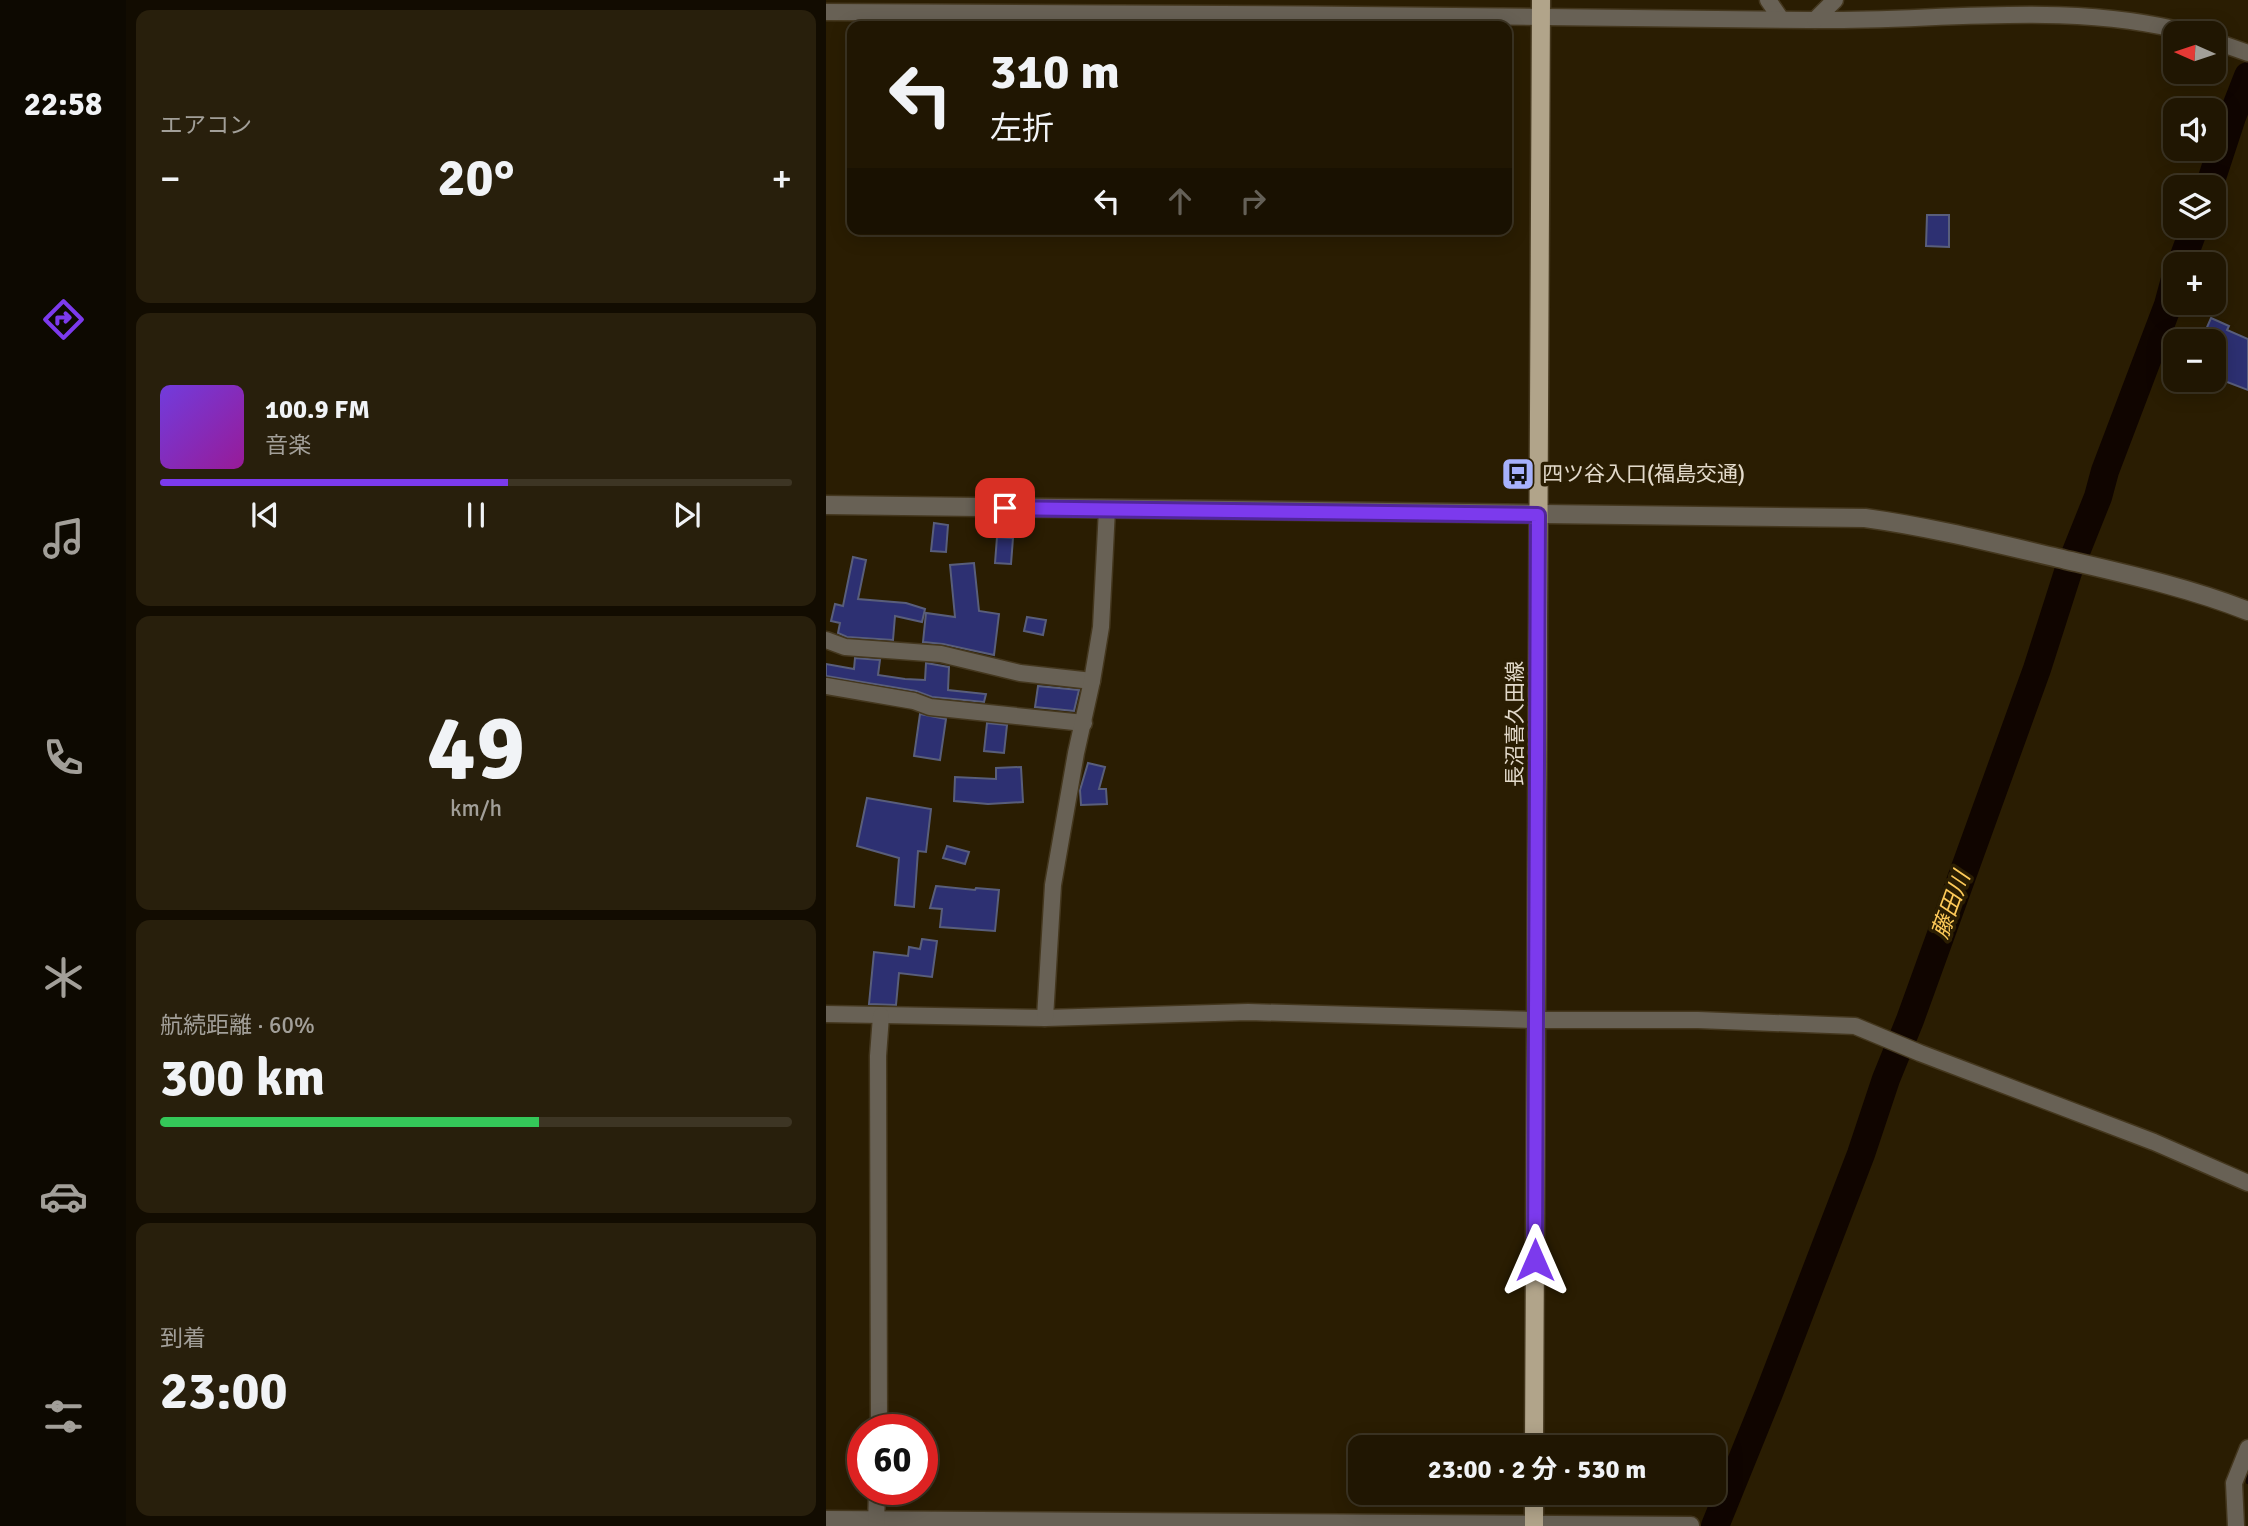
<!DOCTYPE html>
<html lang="ja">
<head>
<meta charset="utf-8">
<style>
	body { margin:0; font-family:Signika,"Noto Sans JP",sans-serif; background:#281f0c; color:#f1f3f6; height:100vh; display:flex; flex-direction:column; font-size:26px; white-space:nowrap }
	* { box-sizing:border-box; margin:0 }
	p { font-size:23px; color:#a29f99 }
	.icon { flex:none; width:38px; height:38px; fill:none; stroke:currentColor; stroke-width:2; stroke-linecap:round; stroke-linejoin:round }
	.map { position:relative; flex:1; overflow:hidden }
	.sheet { display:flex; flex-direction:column; gap:10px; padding:10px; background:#120c01; width:700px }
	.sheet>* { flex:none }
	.hud { position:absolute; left:21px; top:21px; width:665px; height:214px; border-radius:14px; box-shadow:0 4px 18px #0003,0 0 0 2px #3d3524; background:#201602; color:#f1f3f6; overflow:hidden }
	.needle { width:46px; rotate:273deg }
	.controls { position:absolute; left:1337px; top:21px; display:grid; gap:14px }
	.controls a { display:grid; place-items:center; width:63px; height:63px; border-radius:14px; background:#201602; box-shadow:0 4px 18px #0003,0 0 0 2px #3d3524; font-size:35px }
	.speed { position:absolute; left:21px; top:1414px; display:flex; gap:14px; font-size:35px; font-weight:700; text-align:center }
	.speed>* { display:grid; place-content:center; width:91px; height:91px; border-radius:50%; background:#201602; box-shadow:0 4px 18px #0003,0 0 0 2px #3d3524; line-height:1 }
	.speed .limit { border:10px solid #d22; background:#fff; color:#111 }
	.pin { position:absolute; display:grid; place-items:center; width:60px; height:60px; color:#fff; margin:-30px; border-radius:14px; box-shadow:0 4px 10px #0006 }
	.me { position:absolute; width:77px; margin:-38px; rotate:0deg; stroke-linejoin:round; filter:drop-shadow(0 0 5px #0008) }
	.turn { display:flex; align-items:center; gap:24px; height:147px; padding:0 28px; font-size:32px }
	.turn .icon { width:91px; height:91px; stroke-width:2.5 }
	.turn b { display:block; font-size:49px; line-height:60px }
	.lanes { display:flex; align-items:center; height:66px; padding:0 28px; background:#0003; justify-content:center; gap:35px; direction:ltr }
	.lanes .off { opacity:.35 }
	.big { font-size:52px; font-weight:700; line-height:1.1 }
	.sheet .tile { flex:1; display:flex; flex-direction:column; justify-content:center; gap:10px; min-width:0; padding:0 24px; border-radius:14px; background:#281f0c }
	.sheet .dial { align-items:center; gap:0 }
	.dial b { font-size:91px; line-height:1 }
	.song { display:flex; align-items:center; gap:21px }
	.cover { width:84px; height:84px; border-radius:10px; background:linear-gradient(135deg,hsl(260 70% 55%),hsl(300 70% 35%)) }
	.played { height:7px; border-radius:4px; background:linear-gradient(90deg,#7c3aed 55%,#3d3524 55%) }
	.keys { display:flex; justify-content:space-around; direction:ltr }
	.heat { display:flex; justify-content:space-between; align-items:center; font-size:38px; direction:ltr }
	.charge { height:10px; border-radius:5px; background:linear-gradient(90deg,#34c759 60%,#3d3524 0) }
	.trip { position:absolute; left:522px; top:1435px; width:378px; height:70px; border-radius:14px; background:#201602; box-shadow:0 4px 18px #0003,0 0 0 2px #3d3524; font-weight:700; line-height:70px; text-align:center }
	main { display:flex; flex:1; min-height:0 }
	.tabs { display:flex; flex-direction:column; width:126px; justify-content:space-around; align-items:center; background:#0d0901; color:#a29f99 }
	.tabs .icon { width:49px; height:49px }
	.tabs .selected { color:#7c3aed }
	.tabs b { font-size:32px; color:#f1f3f6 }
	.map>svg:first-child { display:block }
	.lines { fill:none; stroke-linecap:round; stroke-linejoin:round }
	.stream { stroke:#100500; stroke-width:4.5 }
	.river { stroke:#100500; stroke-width:28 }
	.building { fill:#2d3072; stroke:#595e7b; stroke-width:2 }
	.minor-casing { stroke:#44371e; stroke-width:19 }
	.tertiary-casing { stroke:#44371e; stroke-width:21 }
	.primary-casing { stroke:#44371e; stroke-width:21 }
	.minor { stroke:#686155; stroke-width:16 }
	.tertiary { stroke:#686155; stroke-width:18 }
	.primary { stroke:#b1a48a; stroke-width:18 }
	.route-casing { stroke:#51269a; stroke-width:18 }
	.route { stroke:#7c3aed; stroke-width:12 }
	.labels { text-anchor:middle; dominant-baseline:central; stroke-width:7; stroke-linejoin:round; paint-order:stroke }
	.poi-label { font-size:21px; fill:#e2d9ca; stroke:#2a1d02; text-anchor:start }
	.street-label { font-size:21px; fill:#e2d9ca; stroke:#2a1d02 }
	.water-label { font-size:23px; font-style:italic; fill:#feca59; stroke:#2a1d02 }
</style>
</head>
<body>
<main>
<nav class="tabs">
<b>22:58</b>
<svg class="icon selected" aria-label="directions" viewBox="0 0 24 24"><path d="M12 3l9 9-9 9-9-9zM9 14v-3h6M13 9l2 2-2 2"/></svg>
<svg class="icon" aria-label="music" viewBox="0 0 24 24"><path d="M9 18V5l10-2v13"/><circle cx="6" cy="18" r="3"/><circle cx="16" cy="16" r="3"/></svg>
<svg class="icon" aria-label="phone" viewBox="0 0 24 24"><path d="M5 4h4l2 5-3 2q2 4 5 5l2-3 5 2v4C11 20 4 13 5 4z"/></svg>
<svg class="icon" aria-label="climate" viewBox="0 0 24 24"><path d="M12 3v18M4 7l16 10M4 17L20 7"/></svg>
<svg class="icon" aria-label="car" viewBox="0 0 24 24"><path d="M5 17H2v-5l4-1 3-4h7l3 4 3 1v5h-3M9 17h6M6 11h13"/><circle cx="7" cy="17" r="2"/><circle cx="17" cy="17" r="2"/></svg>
<svg class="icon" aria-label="filters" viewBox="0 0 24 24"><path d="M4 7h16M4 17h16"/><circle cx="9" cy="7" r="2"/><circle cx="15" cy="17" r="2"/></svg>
</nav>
<section class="sheet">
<div class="tile"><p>エアコン</p>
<div class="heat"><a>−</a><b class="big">20°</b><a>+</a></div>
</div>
<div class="tile">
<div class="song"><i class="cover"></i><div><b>100.9 FM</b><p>音楽</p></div></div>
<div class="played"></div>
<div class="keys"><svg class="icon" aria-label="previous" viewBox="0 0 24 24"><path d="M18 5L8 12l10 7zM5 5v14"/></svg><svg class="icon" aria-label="pause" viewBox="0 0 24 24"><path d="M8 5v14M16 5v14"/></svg><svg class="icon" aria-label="next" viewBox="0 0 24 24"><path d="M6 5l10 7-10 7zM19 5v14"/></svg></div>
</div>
<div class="tile dial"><b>49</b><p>km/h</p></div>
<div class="tile"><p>航続距離 · 60%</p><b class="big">300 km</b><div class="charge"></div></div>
<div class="tile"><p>到着</p><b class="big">23:00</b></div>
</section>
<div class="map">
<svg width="1422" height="1526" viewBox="0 0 1422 1526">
	<rect width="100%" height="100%" fill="#2a1d02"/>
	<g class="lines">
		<!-- stream -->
		<polyline class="stream" points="1422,1476 1422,1482"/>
		<!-- river -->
		<g class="river">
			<polyline points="1383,187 1406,117 1422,76"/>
			<polyline points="1355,264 1369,226"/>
			<polyline points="889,1526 943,1393 1035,1154 1060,1079 1084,1020 1211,669 1242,572 1272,497 1279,471 1342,305 1349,279"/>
		</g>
	</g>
	<!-- building -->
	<g class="building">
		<polygon points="1101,215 1123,215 1123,247 1100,246"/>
		<polygon points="1385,318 1403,326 1401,330 1422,339 1422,390 1388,377 1388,341 1375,341"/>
		<polygon points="108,523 122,525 120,552 105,551"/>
		<polygon points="171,537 187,538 185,564 169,563"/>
		<polygon points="27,557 40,560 32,599 80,603 99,609 96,622 69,616 67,640 21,637 12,633 14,623 5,621 9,604 17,606"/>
		<polygon points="148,563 153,611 173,614 168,655 117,644 97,642 100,613 129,617 124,565"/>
		<polygon points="201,617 220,620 217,635 198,631"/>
		<polygon points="29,658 54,660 52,675 79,679 99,680 100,663 123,667 122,690 160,694 158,702 106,697 90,691 0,676 0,664 28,669"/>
		<polygon points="212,686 253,690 248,711 209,707"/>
		<polygon points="94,714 120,719 114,760 88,756"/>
		<polygon points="161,723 181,725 178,753 158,751"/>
		<polygon points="262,763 279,767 273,789 280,789 281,804 255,805 254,790"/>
		<polygon points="195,767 197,802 162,804 128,801 129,777 170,779 170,768"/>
		<polygon points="41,798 105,809 100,852 92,851 88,907 69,905 73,858 31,846"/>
		<polygon points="121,846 143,852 139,864 117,858"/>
		<polygon points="110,886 149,890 150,888 173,890 169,931 114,927 116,909 104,908"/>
		<polygon points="96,939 111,941 106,977 73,973 70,1005 43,1004 48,952 82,956 83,947 94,949"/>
	</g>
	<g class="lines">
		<defs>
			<g id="minor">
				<polyline points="942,0 955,19"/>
				<path d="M 0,12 C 328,12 655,16 983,20 C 1110,22 1241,0 1365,33"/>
				<polyline points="989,20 1009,0"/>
				<polyline points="1388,41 1422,53"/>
				<polyline points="0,640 19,647 115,654 194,673 266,681"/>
				<polyline points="0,686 88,701 104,707 258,723"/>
				<polyline points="0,1014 219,1018 422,1012 710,1020 872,1020 1029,1026 1094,1053 1328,1142 1422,1183"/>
				<polyline points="219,1018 227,885 250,753 266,681 275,627 281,509"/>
				<polyline points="53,1430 52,1056 55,1016"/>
				<polyline points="0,1519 865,1525"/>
				<polyline points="50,1526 51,1489"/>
				<polyline points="1410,1526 1408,1483 1422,1448"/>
			</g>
			<path id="tertiary" d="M 0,505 L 1039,518 C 1105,527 1168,543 1232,558 C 1296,573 1361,587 1422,611"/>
			<g id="primary">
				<polyline points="708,1447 715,0"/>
				<polyline points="708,1526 708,1493"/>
			</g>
		</defs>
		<!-- minor casing -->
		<use href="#minor" class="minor-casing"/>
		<!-- tertiary casing -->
		<use href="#tertiary" class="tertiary-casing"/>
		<!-- primary casing -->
		<use href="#primary" class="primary-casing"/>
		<!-- minor -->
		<use href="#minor" class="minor"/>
		<!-- tertiary -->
		<use href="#tertiary" class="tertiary"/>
		<!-- primary -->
		<use href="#primary" class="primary"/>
	</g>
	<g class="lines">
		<defs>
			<polyline id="route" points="179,508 712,515 709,1260"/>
		</defs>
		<!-- route casing -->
		<use href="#route" class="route-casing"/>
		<!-- route -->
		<use href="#route" class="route"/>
	</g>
	<!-- icons -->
	<defs>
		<symbol id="bus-square" viewBox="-11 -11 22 22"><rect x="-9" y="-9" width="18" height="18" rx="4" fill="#a6b1fc" stroke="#2a1d02"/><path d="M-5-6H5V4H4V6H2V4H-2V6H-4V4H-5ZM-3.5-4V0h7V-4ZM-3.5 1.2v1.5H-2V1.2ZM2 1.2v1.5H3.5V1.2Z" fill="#111"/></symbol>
	</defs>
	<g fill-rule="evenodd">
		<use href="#bus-square" x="673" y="455" width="38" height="38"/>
	</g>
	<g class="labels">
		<!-- poi labels -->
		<g class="poi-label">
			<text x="716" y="474">四ツ谷入口(福島交通)</text>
		</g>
		<!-- street labels -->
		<g class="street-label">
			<text transform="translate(689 724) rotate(-90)">長沼喜久田線</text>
		</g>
		<!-- water labels -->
		<g class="water-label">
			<text transform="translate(1125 905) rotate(-70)">藤田川</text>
		</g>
	</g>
</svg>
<div class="controls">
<a><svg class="needle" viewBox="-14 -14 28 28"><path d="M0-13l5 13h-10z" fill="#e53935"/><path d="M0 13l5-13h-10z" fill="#a29f99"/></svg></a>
<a><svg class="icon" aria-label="sound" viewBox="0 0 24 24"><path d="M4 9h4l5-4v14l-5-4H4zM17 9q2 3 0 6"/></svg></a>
<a><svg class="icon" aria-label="layers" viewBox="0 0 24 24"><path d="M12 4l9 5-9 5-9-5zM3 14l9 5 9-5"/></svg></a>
<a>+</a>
<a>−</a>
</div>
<div class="speed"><div class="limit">60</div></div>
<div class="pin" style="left:179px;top:508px;background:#d93025"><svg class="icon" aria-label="arrive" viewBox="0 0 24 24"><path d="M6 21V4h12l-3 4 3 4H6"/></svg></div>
<svg class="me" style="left:709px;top:1260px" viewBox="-20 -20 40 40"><path d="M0-17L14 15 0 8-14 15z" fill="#7c3aed" stroke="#fff" stroke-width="4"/></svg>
<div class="trip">23:00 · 2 分 · 530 m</div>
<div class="hud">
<div class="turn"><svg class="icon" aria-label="left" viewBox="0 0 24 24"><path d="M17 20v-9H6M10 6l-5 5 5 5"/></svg><div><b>310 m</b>左折</div></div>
<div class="lanes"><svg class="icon" aria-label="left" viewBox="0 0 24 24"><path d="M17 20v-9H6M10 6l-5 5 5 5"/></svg><svg class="icon off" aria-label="ahead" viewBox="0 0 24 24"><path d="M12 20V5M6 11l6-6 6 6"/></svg><svg class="icon off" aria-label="right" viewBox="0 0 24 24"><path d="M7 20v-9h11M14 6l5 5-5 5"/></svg></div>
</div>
</div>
</main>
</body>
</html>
